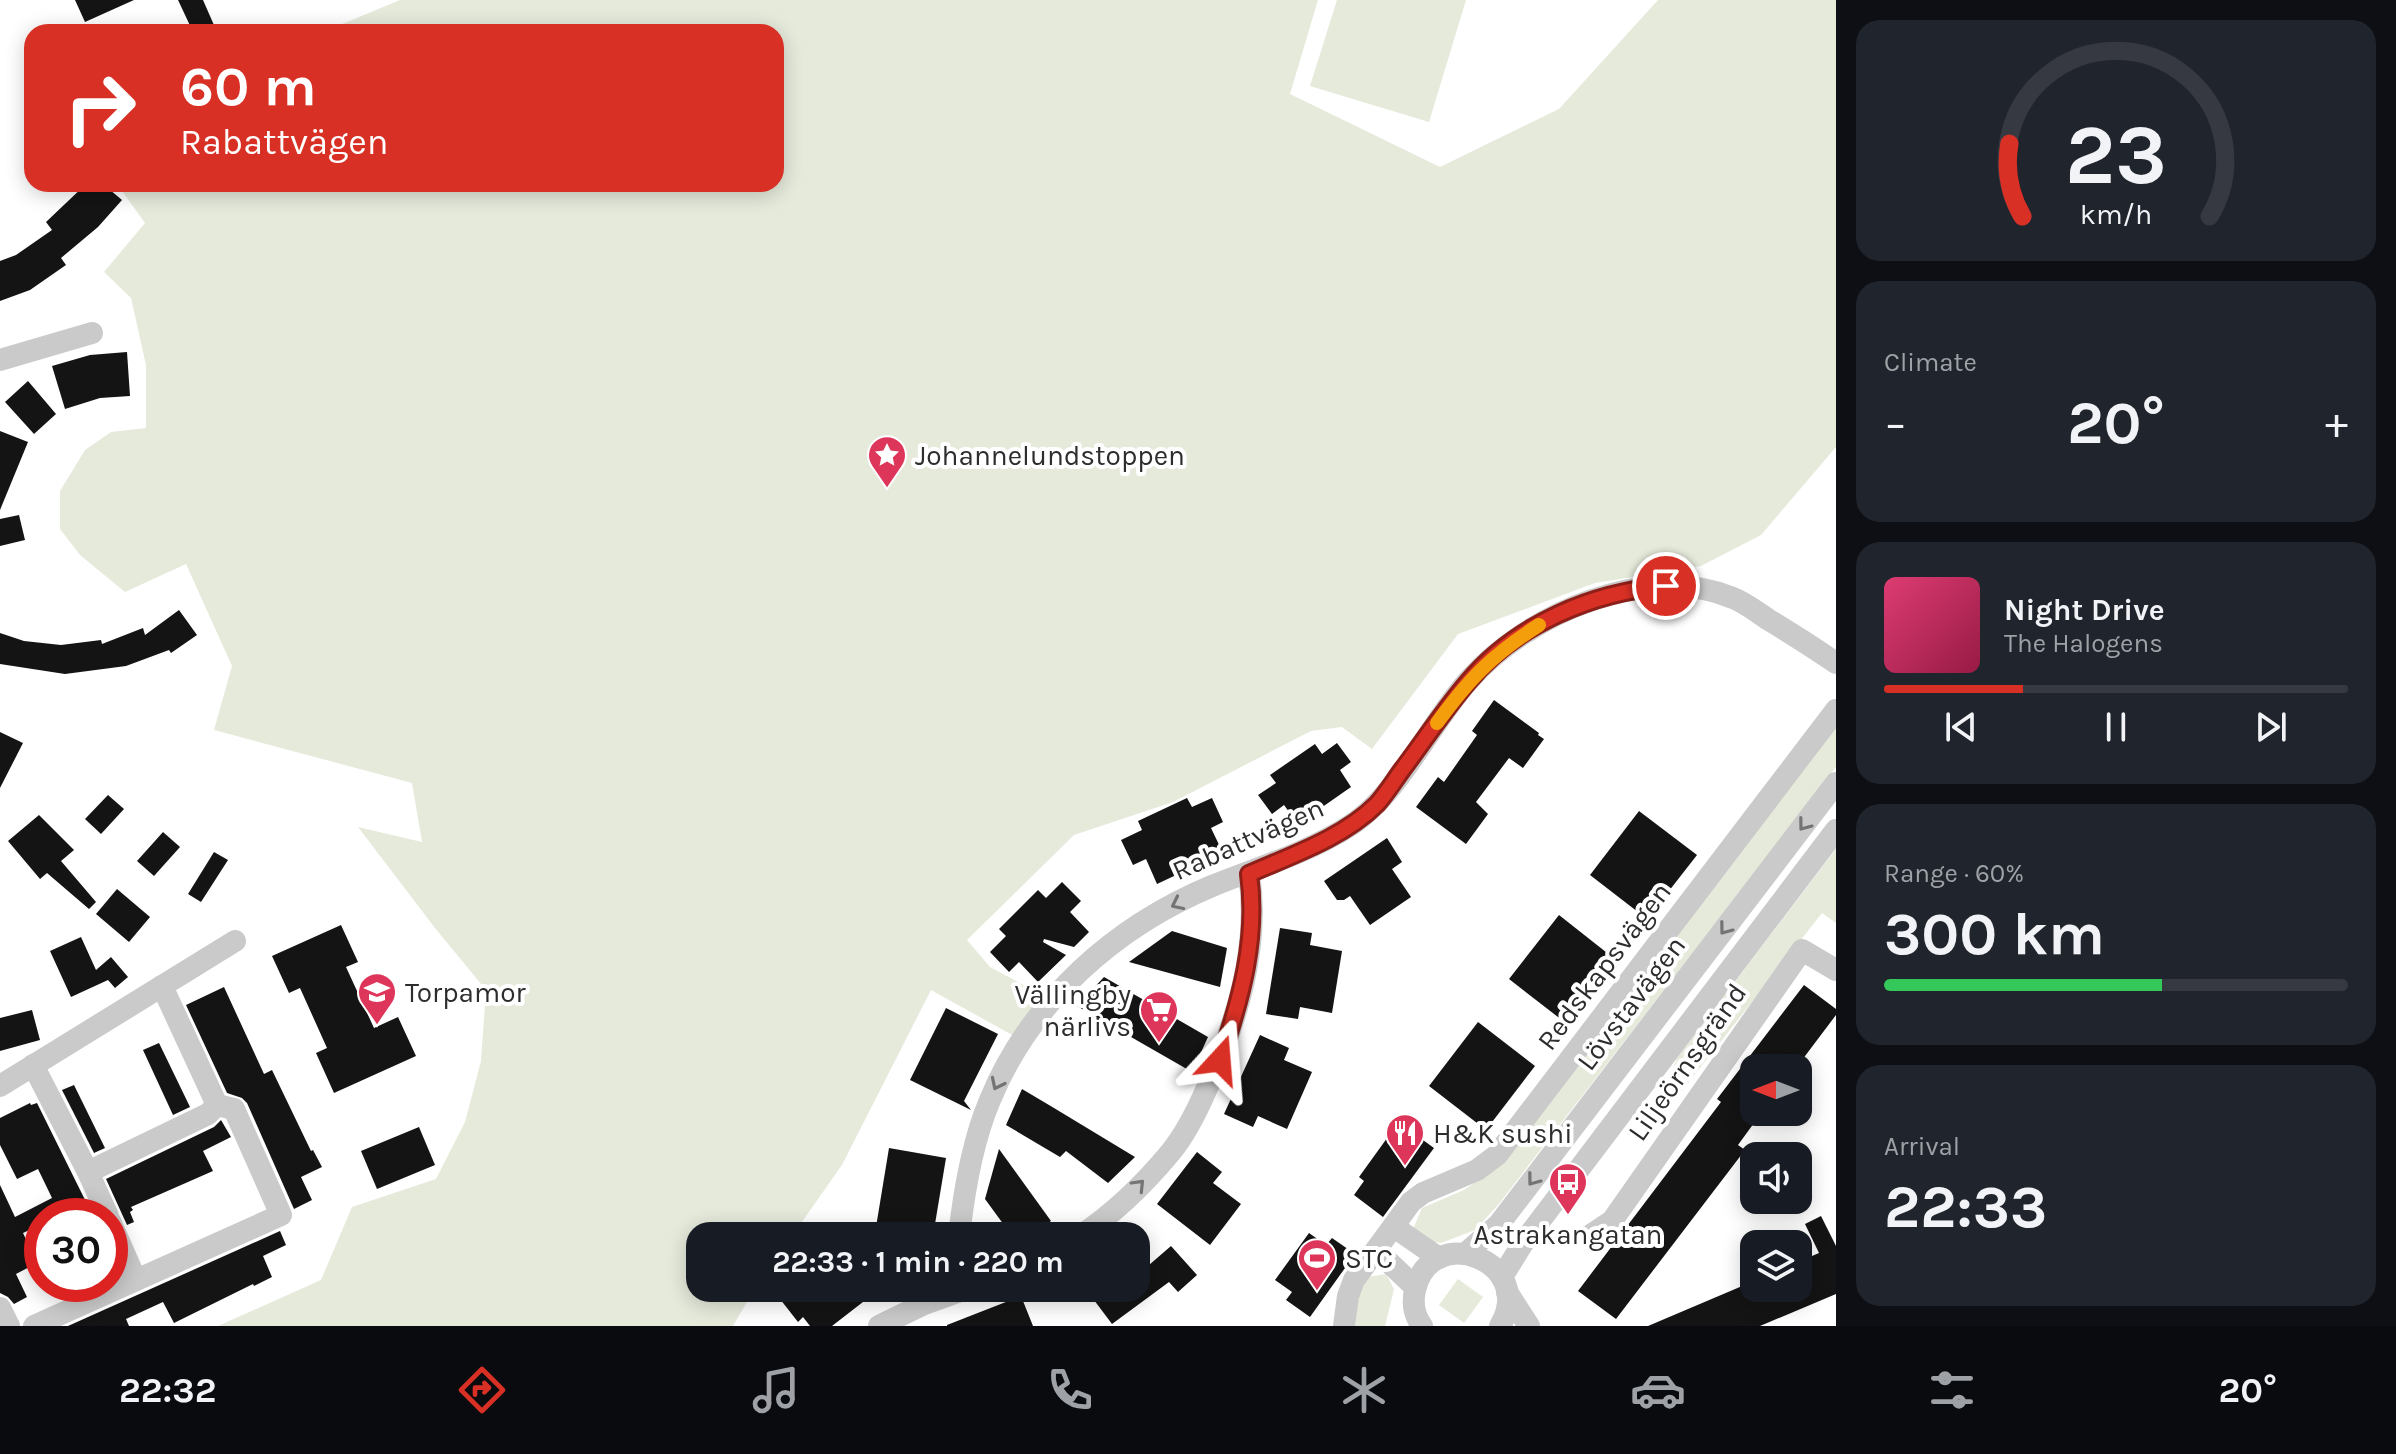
<!DOCTYPE html>
<html lang="en">
<head>
<meta charset="utf-8">
<style>
	body { margin:0; font-family:Karla,sans-serif; background:#20242c; color:#f1f3f6; height:100vh; display:flex; flex-direction:column; font-size:30px; white-space:nowrap }
	* { box-sizing:border-box; margin:0 }
	p { font-size:26px; color:#9ea1a6 }
	.icon { flex:none; width:44px; height:44px; fill:none; stroke:currentColor; stroke-width:2; stroke-linecap:round; stroke-linejoin:round }
	.map { position:relative; flex:1; overflow:hidden }
	.side { display:flex; flex-direction:column; gap:20px; padding:20px; background:#0d0f14; width:560px }
	.side>* { flex:none }
	.banner { position:absolute; left:24px; top:24px; width:760px; height:168px; border-radius:24px; box-shadow:0 4px 20px #0003; background:#d93025; color:#fff; overflow:hidden }
	.needle { width:52px; rotate:270deg }
	.tools { position:absolute; left:1740px; top:1054px; display:grid; gap:16px }
	.tools a { display:grid; place-items:center; width:72px; height:72px; border-radius:16px; background:#171b24; box-shadow:0 4px 20px #0003; font-size:40px }
	.speed { position:absolute; left:24px; top:1198px; display:flex; gap:16px; font-size:40px; font-weight:700; text-align:center }
	.speed>* { display:grid; place-content:center; width:104px; height:104px; border-radius:50%; background:#171b24; box-shadow:0 4px 20px #0003; line-height:1 }
	.speed .limit { border:12px solid #d22; background:#fff; color:#111 }
	.pin { position:absolute; display:grid; place-items:center; width:68px; height:68px; color:#fff; margin:-34px; border:4px solid #fff; border-radius:50%; box-shadow:0 2px 8px #0007 }
	.me { position:absolute; width:88px; margin:-44px; rotate:19deg; stroke-linejoin:round; filter:drop-shadow(0 0 6px #0008) }
	.turn { display:flex; align-items:center; gap:28px; height:168px; padding:0 24px; font-size:36px }
	.turn .icon { width:104px; height:104px; stroke-width:2.5 }
	.turn b { display:block; font-size:56px; line-height:68px }
	.big { font-size:60px; font-weight:700; line-height:1.1 }
	.side .widget { flex:1; display:flex; flex-direction:column; justify-content:center; gap:12px; min-width:0; padding:0 28px; border-radius:24px; background:#20242c }
	.side .dial { align-items:center; gap:0 }
	.dial svg { height:208px; overflow:visible; fill:none; stroke:#363941; stroke-width:7; stroke-linecap:round; text-anchor:middle }
	.dial text { fill:#f1f3f6; stroke:none }
	.song { display:flex; align-items:center; gap:24px }
	.cover { width:96px; height:96px; border-radius:12px; background:linear-gradient(135deg,hsl(340 70% 55%),hsl(340 70% 35%)) }
	.played { height:8px; border-radius:4px; background:linear-gradient(90deg,#d93025 30%,#363941 30%) }
	.keys { display:flex; justify-content:space-around; direction:ltr }
	.heat { display:flex; justify-content:space-between; align-items:center; font-size:44px; direction:ltr }
	.charge { height:12px; border-radius:6px; background:linear-gradient(90deg,#34c759 60%,#363941 0) }
	.trip { position:absolute; left:686px; top:1222px; width:464px; height:80px; border-radius:24px; background:#171b24; box-shadow:0 4px 20px #0003; font-weight:700; line-height:80px; text-align:center }
	.tab-bar { display:flex; height:128px; justify-content:space-around; align-items:center; background:#090b0e; color:#9ea1a6 }
	.tab-bar .icon { width:56px; height:56px }
	.tab-bar .selected { color:#d93025 }
	.tab-bar b { font-size:36px; color:#f1f3f6 }
	main { display:flex; flex:1; min-height:0 }
	.map>svg:first-child { display:block }
	.green { fill:#e5eadb }
	.building { fill:#141414 }
	.lines { fill:none; stroke-linecap:round; stroke-linejoin:round }
	.minor { stroke:#cacaca; stroke-width:22 }
	.oneway { stroke:#747474 }
	.route-casing { stroke:#8d1f18; stroke-width:20 }
	.route { stroke:#d93025; stroke-width:14 }
	.slow { stroke:#f59e0b; stroke-width:14 }
	.labels { text-anchor:middle; dominant-baseline:central; stroke-width:8; stroke-linejoin:round; paint-order:stroke }
	.poi-label { font-size:28px; fill:#2d2d2d; stroke:#fff; text-anchor:start }
	.street-label { font-size:28px; fill:#2d2d2d; stroke:#fff }
</style>
</head>
<body>
<main>
<div class="map">
<svg width="1836" height="1326" viewBox="0 0 1836 1326">
	<rect width="100%" height="100%" fill="#fff"/>
	<!-- green -->
	<g class="green">
		<polygon points="400,0 1318,0 1290,94 1440,167 1559,109 1658,0 1836,0 1836,447 1761,535 1701,566 1595,583 1458,634 1372,749 1342,727 1311,731 1173,802 1074,835 967,940 990,967 1044,996 1014,1036 931,990 842,1165 792,1236 700,1236 700,1288 755,1288 733,1326 218,1326 321,1280 352,1207 436,1179 465,1122 481,1061 486,990 435,928 358,827 422,842 412,783 214,730 232,666 186,564 125,592 80,555 60,529 60,491 85,450 111,432 146,428 146,365 131,298 104,272 145,223 117,184 776,184 776,32 323,32"/>
		<polygon points="1337,0 1466,0 1429,122 1310,86"/>
		<polygon points="1836,723 1836,767 1498,1205 1475,1230 1441,1243 1426,1240 1413,1229 1422,1208 1464,1190 1502,1163"/>
		<polygon points="1836,849 1836,923 1822,913 1674,1101 1664,1093 1677,1058"/>
		<polygon points="1386,1274 1394,1289 1385,1326 1355,1326 1359,1292 1368,1277"/>
		<polygon points="1458,1279 1483,1297 1464,1323 1439,1305"/>
	</g>
	<!-- building -->
	<g class="building">
		<polygon points="75,0 134,0 85,22"/>
		<polygon points="178,0 203,0 217,32 193,32"/>
		<polygon points="86,184 103,184 122,200 98,227 61,258 66,265 30,290 0,301 0,261 16,255 52,230 46,222"/>
		<polygon points="127,352 130,396 100,398 65,409 52,366 90,355"/>
		<polygon points="28,381 56,414 34,434 5,402"/>
		<polygon points="0,431 28,442 0,510"/>
		<polygon points="19,515 25,540 0,546 0,519"/>
		<polygon points="179,610 197,635 171,653 169,650 126,666 65,674 0,664 0,633 24,641 61,645 101,640 102,644 143,628 145,635"/>
		<polygon points="1494,700 1539,733 1538,735 1544,739 1523,768 1509,758 1476,802 1488,814 1466,844 1416,807 1438,777 1444,782 1477,735 1472,731"/>
		<polygon points="0,732 23,743 0,788"/>
		<polygon points="1337,743 1351,762 1340,770 1351,787 1298,824 1284,805 1272,814 1258,795 1276,783 1270,775 1315,744 1322,754"/>
		<polygon points="108,795 124,809 101,834 85,819"/>
		<polygon points="1187,798 1192,807 1212,798 1223,822 1211,828 1223,853 1157,884 1146,859 1133,865 1121,840 1142,830 1138,821"/>
		<polygon points="1639,811 1697,855 1647,919 1590,875"/>
		<polygon points="39,815 74,850 61,861 96,902 89,909 47,873 40,879 8,841"/>
		<polygon points="163,832 180,847 154,876 137,861"/>
		<polygon points="1387,838 1402,862 1392,869 1411,897 1370,925 1350,896 1344,900 1337,900 1324,881"/>
		<polygon points="214,852 228,860 201,902 188,894"/>
		<polygon points="1062,882 1081,901 1070,912 1089,932 1074,947 1044,939 1043,942 1066,955 1038,982 1019,962 1009,972 990,952 1006,936 999,929 1038,890 1046,898"/>
		<polygon points="117,889 150,917 129,942 96,914"/>
		<polygon points="1559,915 1616,960 1567,1024 1509,979"/>
		<polygon points="341,925 358,962 346,967 374,1028 398,1017 416,1056 334,1093 316,1053 327,1048 300,988 289,993 272,956"/>
		<polygon points="1280,928 1312,933 1310,945 1342,951 1332,1013 1300,1007 1298,1019 1266,1014"/>
		<polygon points="1172,931 1227,948 1220,987 1129,962"/>
		<polygon points="81,937 96,970 111,957 128,977 115,988 108,980 71,997 50,951"/>
		<polygon points="1104,977 1208,1037 1192,1072 1077,1006"/>
		<polygon points="1804,985 1836,1009 1836,1015 1796,1068 1754,1068 1754,1112 1762,1112 1738,1145 1745,1150 1616,1319 1578,1291 1721,1102 1717,1099"/>
		<polygon points="224,987 264,1074 272,1070 311,1151 313,1150 322,1167 301,1177 312,1200 294,1209 247,1103 242,1098 227,1093 186,1005"/>
		<polygon points="946,1008 998,1034 964,1101 971,1110 910,1080"/>
		<polygon points="32,1010 40,1040 0,1051 0,1018"/>
		<polygon points="1478,1022 1535,1066 1486,1130 1429,1086"/>
		<polygon points="1260,1035 1289,1048 1284,1060 1312,1072 1287,1129 1258,1116 1253,1127 1224,1114"/>
		<polygon points="159,1043 190,1107 173,1115 143,1050"/>
		<polygon points="74,1085 105,1148 94,1153 62,1090"/>
		<polygon points="1022,1089 1054,1108 1135,1157 1108,1183 1066,1151 1060,1157 1006,1125"/>
		<polygon points="30,1103 31,1105 37,1103 93,1216 42,1216 42,1224 23,1233 37,1263 16,1274 27,1297 14,1304 8,1297 0,1293 0,1185 15,1217 52,1198 38,1169 17,1179 0,1145 0,1118"/>
		<polygon points="221,1120 231,1137 203,1151 213,1171 131,1207 133,1210 130,1212 134,1222 127,1225 106,1179 214,1127"/>
		<polygon points="419,1127 435,1165 377,1189 361,1151"/>
		<polygon points="1405,1127 1434,1148 1383,1217 1354,1195 1364,1181 1359,1177 1390,1134 1396,1138"/>
		<polygon points="889,1148 946,1158 933,1236 876,1227"/>
		<polygon points="999,1149 1051,1221 1030,1236 1012,1236 985,1199"/>
		<polygon points="1197,1152 1222,1172 1213,1183 1241,1204 1210,1245 1157,1204"/>
		<polygon points="1821,1216 1836,1246 1836,1294 1760,1326 1648,1326 1754,1281 1754,1288 1798,1288 1798,1262 1819,1253 1805,1224"/>
		<polygon points="280,1231 286,1245 263,1256 272,1277 254,1286 253,1284 174,1323 163,1302 126,1319 129,1326 68,1326"/>
		<polygon points="1309,1233 1326,1245 1332,1238 1355,1254 1310,1317 1286,1300 1292,1292 1275,1280"/>
		<polygon points="1171,1246 1197,1275 1178,1292 1169,1282 1112,1324 1085,1288 1136,1288 1136,1247 1149,1265"/>
		<polygon points="794,1288 881,1288 832,1326 810,1326 803,1317 798,1322 780,1299"/>
		<polygon points="1021,1296 1033,1326 947,1326 947,1325"/>
	</g>
	<g class="lines">
		<!-- minor -->
		<g class="minor">
			<polyline points="0,360 92,333"/>
			<polyline points="33,1065 88,1172 208,1114 217,1105"/>
			<polyline points="0,1086 235,941"/>
			<polyline points="88,1172 108,1216"/>
			<polyline points="110,1221 136,1280"/>
			<polyline points="1394,1227 1439,1258"/>
			<polyline points="1591,1235 1612,1221 1802,950 1836,970"/>
			<path d="M 959,1236 C 964,1191 972,1142 990,1100 C 1031,1001 1114,927 1212,886 C 1259,867 1308,853 1351,825 C 1399,794 1430,723 1469,680 C 1529,613 1646,562 1733,598 C 1746,603 1758,613 1769,620 C 1792,634 1814,648 1836,663"/>
			<path d="M 1080,1236 C 1113,1214 1145,1183 1170,1153 C 1186,1134 1197,1111 1207,1088 C 1237,1021 1260,947 1249,874"/>
			<polyline points="1376,1250 1415,1287"/>
			<polyline points="1466,1253 1499,1224 1836,783"/>
			<polyline points="1502,1277 1523,1243 1836,830"/>
			<polyline points="1507,1292 1529,1326"/>
			<polyline points="0,1308 9,1326"/>
			<polyline points="34,1326 281,1215 234,1109 217,1105 162,986"/>
			<polyline points="879,1326 922,1305 969,1288"/>
			<polyline points="1344,1326 1348,1296 1354,1280 1411,1202 1423,1193 1477,1170 1497,1155 1836,710"/>
			<path d="M 1422,1326 C 1414,1315 1412,1303 1415,1290 C 1431,1220 1538,1262 1500,1326"/>
		</g>
	</g>
	<!-- one-way arrows -->
	<defs><path id="oneway-chevron" d="M-2-3.5L2.5 0L-2 3.5" fill="none" stroke-width="1.6" stroke-linecap="round" stroke-linejoin="round" transform="scale(2)"/></defs>
	<g class="oneway">
		<use href="#oneway-chevron" transform="translate(1804 825) rotate(127)"/>
		<use href="#oneway-chevron" transform="translate(1177 904) rotate(154)"/>
		<use href="#oneway-chevron" transform="translate(1725 929) rotate(127)"/>
		<use href="#oneway-chevron" transform="translate(997 1084) rotate(116)"/>
		<use href="#oneway-chevron" transform="translate(1533 1180) rotate(127)"/>
		<use href="#oneway-chevron" transform="translate(1139 1185) rotate(-46)"/>
	</g>
	<g class="lines">
		<defs>
			<path id="route" d="M 1220,1060 C 1241,999 1258,938 1249,874 C 1292,855 1343,838 1377,804 C 1386,794 1394,781 1402,770 C 1424,741 1444,710 1468,682 C 1516,624 1593,592 1666,586"/>
		</defs>
		<!-- route casing -->
		<use href="#route" class="route-casing"/>
		<!-- route -->
		<use href="#route" class="route"/>
		<!-- slow -->
		<path class="slow" d="M 1437,723 C 1469,679 1492,655 1539,625"/>
	</g>
	<!-- icons -->
	<defs>
		<symbol id="sight-pin" viewBox="-11 -11 22 30"><path d="M0 17L-7.5 6A9.5 9.5 0 1 1 7.5 6Z" fill="#de365a" stroke="#fff"/><path d="M0-6L1.8-2.2L6-1.7L2.9 1.2L3.7 5.4L0 3.3L-3.7 5.4L-2.9 1.2L-6-1.7L-1.8-2.2Z" fill="#fff"/></symbol>
		<symbol id="school-pin" viewBox="-11 -11 22 30"><path d="M0 17L-7.5 6A9.5 9.5 0 1 1 7.5 6Z" fill="#de365a" stroke="#fff"/><path d="M0-5L7-2L0 1L-7-2ZM-4 1L0 2.5L4 1V4Q0 6-4 4Z" fill="#fff"/></symbol>
		<symbol id="supermarket-pin" viewBox="-11 -11 22 30"><path d="M0 17L-7.5 6A9.5 9.5 0 1 1 7.5 6Z" fill="#de365a" stroke="#fff"/><path d="M-6-5.5h2.5l.6 2H6L4.5 2H-2.5L-4.4-4H-6ZM-1.5 3.2a1.3 1.3 0 1 0 .1 0ZM3 3.2a1.3 1.3 0 1 0 .1 0Z" fill="#fff"/></symbol>
		<symbol id="restaurant-pin" viewBox="-11 -11 22 30"><path d="M0 17L-7.5 6A9.5 9.5 0 1 1 7.5 6Z" fill="#de365a" stroke="#fff"/><path d="M-5-6h1v4h1v-4h1v4h1v-4h1v5L-1.5 .5V6h-2V.5L-5-1ZM5-6V6H3V1.5H1.5Q1.5-4 5-6Z" fill="#fff"/></symbol>
		<symbol id="bus-pin" viewBox="-11 -11 22 30"><path d="M0 17L-7.5 6A9.5 9.5 0 1 1 7.5 6Z" fill="#de365a" stroke="#fff"/><path d="M-5-6H5V4H4V6H2V4H-2V6H-4V4H-5ZM-3.5-4V0h7V-4ZM-3.5 1.2v1.5H-2V1.2ZM2 1.2v1.5H3.5V1.2Z" fill="#fff"/></symbol>
		<symbol id="stadium-pin" viewBox="-11 -11 22 30"><path d="M0 17L-7.5 6A9.5 9.5 0 1 1 7.5 6Z" fill="#de365a" stroke="#fff"/><path d="M0-5a6.5 5 0 1 0 0 10a6.5 5 0 1 0 0-10ZM-3.5-1.8h7v3.6h-7Z" fill="#fff"/></symbol>
	</defs>
	<g fill-rule="evenodd">
		<use href="#sight-pin" x="865" y="433" width="44" height="60"/>
		<use href="#school-pin" x="355" y="970" width="44" height="60"/>
		<use href="#supermarket-pin" x="1137" y="988" width="44" height="60"/>
		<use href="#restaurant-pin" x="1383" y="1111" width="44" height="60"/>
		<use href="#bus-pin" x="1546" y="1160" width="44" height="60"/>
		<use href="#stadium-pin" x="1295" y="1236" width="44" height="60"/>
	</g>
	<g class="labels">
		<!-- poi labels -->
		<g class="poi-label">
			<text x="915" y="455">Johannelundstoppen</text>
			<text x="405" y="992">Torpamor</text>
			<text x="1131" y="994" text-anchor="end">Vällingby<tspan x="1131" dy="32">närlivs</tspan></text>
			<text x="1433" y="1133">H&amp;K sushi</text>
			<text x="1568" y="1234" text-anchor="middle">Astrakangatan</text>
			<text x="1345" y="1258">STC</text>
		</g>
		<!-- street labels -->
		<g class="street-label">
			<text transform="translate(1248 839) rotate(-24)">Rabattvägen</text>
			<text transform="translate(1604 966) rotate(-53)">Redskapsvägen</text>
			<text transform="translate(1631 1003) rotate(-53)">Lövstavägen</text>
			<text transform="translate(1687 1062) rotate(-55)">Liljeörnsgränd</text>
		</g>
	</g>
</svg>
<div class="tools">
<a><svg class="needle" viewBox="-14 -14 28 28"><path d="M0-13l5 13h-10z" fill="#e53935"/><path d="M0 13l5-13h-10z" fill="#9ea1a6"/></svg></a>
<a><svg class="icon" aria-label="sound" viewBox="0 0 24 24"><path d="M4 9h4l5-4v14l-5-4H4zM17 9q2 3 0 6"/></svg></a>
<a><svg class="icon" aria-label="layers" viewBox="0 0 24 24"><path d="M12 4l9 5-9 5-9-5zM3 14l9 5 9-5"/></svg></a>
</div>
<div class="speed"><div class="limit">30</div></div>
<div class="pin" style="left:1666px;top:586px;background:#d93025"><svg class="icon" aria-label="arrive" viewBox="0 0 24 24"><path d="M6 21V4h12l-3 4 3 4H6"/></svg></div>
<svg class="me" style="left:1220px;top:1060px" viewBox="-20 -20 40 40"><path d="M0-17L14 15 0 8-14 15z" fill="#d93025" stroke="#fff" stroke-width="4"/></svg>
<div class="trip">22:33 · 1 min · 220 m</div>
<div class="banner">
<div class="turn"><svg class="icon" aria-label="right" viewBox="0 0 24 24"><path d="M7 20v-9h11M14 6l5 5-5 5"/></svg><div><b>60 m</b>Rabattvägen</div></div>
</div>
</div>
<section class="side">
<div class="widget dial"><svg viewBox="0 0 100 80">
<path d="M14 69A42 42 0 1 1 86 69"/>
<path d="M14 69A42 42 0 0 1 9 41" stroke="#d93025"/>
<text x="50" y="56" font-size="32" font-weight="700">23</text>
<text x="50" y="72" font-size="11">km/h</text>
</svg></div>
<div class="widget"><p>Climate</p>
<div class="heat"><a>−</a><b class="big">20°</b><a>+</a></div>
</div>
<div class="widget">
<div class="song"><i class="cover"></i><div><b>Night Drive</b><p>The Halogens</p></div></div>
<div class="played"></div>
<div class="keys"><svg class="icon" aria-label="previous" viewBox="0 0 24 24"><path d="M18 5L8 12l10 7zM5 5v14"/></svg><svg class="icon" aria-label="pause" viewBox="0 0 24 24"><path d="M8 5v14M16 5v14"/></svg><svg class="icon" aria-label="next" viewBox="0 0 24 24"><path d="M6 5l10 7-10 7zM19 5v14"/></svg></div>
</div>
<div class="widget"><p>Range · 60%</p><b class="big">300 km</b><div class="charge"></div></div>
<div class="widget"><p>Arrival</p><b class="big">22:33</b></div>
</section>
</main>
<nav class="tab-bar">
<b>22:32</b>
<svg class="icon selected" aria-label="directions" viewBox="0 0 24 24"><path d="M12 3l9 9-9 9-9-9zM9 14v-3h6M13 9l2 2-2 2"/></svg>
<svg class="icon" aria-label="music" viewBox="0 0 24 24"><path d="M9 18V5l10-2v13"/><circle cx="6" cy="18" r="3"/><circle cx="16" cy="16" r="3"/></svg>
<svg class="icon" aria-label="phone" viewBox="0 0 24 24"><path d="M5 4h4l2 5-3 2q2 4 5 5l2-3 5 2v4C11 20 4 13 5 4z"/></svg>
<svg class="icon" aria-label="climate" viewBox="0 0 24 24"><path d="M12 3v18M4 7l16 10M4 17L20 7"/></svg>
<svg class="icon" aria-label="car" viewBox="0 0 24 24"><path d="M5 17H2v-5l4-1 3-4h7l3 4 3 1v5h-3M9 17h6M6 11h13"/><circle cx="7" cy="17" r="2"/><circle cx="17" cy="17" r="2"/></svg>
<svg class="icon" aria-label="filters" viewBox="0 0 24 24"><path d="M4 7h16M4 17h16"/><circle cx="9" cy="7" r="2"/><circle cx="15" cy="17" r="2"/></svg>
<b>20°</b>
</nav>
</body>
</html>
